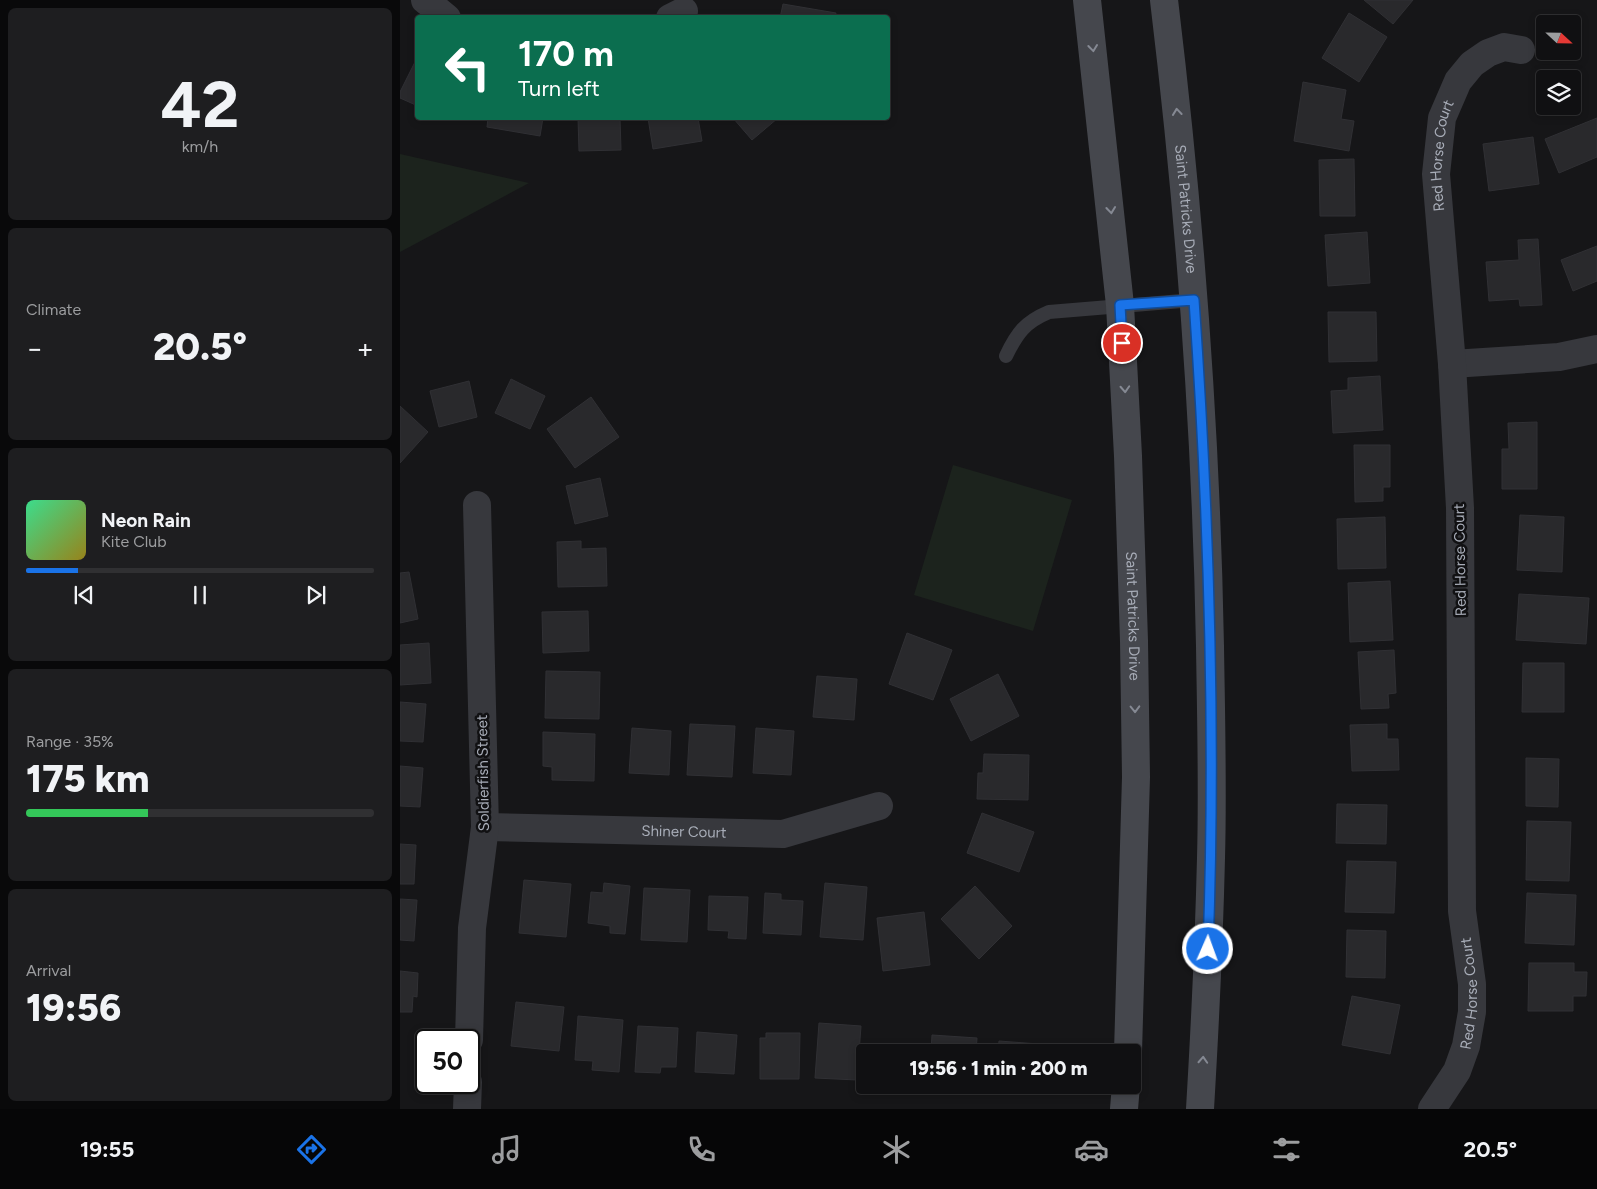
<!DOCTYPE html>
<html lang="en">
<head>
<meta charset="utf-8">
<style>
	body { margin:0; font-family:Figtree,sans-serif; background:#1e1e20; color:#f1f3f6; height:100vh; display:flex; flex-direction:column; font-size:19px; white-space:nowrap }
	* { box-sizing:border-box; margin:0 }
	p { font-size:16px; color:#9c9d9f }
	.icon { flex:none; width:28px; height:28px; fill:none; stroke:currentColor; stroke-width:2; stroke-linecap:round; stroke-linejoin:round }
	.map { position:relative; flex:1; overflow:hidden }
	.sheet { display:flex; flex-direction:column; gap:8px; padding:8px; background:#09090a; width:400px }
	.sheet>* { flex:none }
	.top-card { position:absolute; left:15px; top:15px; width:475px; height:105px; border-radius:5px; box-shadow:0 2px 8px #0003,0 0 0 1px #303032; background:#0b6e4f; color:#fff; overflow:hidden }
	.needle { width:32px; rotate:112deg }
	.tools { position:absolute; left:1136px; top:15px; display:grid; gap:10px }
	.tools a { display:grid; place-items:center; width:45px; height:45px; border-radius:5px; background:#101012; box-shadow:0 2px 8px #0003,0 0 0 1px #303032; font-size:25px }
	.speed { position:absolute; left:15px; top:1029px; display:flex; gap:10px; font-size:25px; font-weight:700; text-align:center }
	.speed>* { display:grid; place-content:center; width:65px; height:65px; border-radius:50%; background:#101012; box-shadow:0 2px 8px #0003,0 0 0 1px #303032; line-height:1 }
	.speed .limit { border:2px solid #111; border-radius:8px; background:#fff; color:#111 }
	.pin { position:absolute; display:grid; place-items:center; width:42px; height:42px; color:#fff; margin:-21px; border:2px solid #fff; border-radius:50%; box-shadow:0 1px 5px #0007 }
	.me { position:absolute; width:55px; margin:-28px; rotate:2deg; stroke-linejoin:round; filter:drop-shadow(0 0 4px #0008) }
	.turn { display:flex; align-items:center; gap:18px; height:105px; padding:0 20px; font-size:22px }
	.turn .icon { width:65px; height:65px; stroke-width:2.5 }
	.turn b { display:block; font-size:35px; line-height:42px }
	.big { font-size:38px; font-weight:800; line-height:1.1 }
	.sheet .widget { flex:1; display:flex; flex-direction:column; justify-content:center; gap:8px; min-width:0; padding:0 18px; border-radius:8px; background:#1e1e20 }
	.sheet .dial { align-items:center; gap:0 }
	.dial b { font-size:65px; line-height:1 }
	.song { display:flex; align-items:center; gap:15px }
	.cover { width:60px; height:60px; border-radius:8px; background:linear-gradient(135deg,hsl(150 70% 55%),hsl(50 70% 35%)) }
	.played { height:5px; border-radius:2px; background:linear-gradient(90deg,#1a73e8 15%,#303032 15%) }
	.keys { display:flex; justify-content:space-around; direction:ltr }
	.heat { display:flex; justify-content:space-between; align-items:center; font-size:28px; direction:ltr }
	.charge { height:8px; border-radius:4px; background:linear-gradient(90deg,#34c759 35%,#303032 0) }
	.trip { position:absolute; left:456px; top:1044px; width:285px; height:50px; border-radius:5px; background:#101012; box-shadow:0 2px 8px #0003,0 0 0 1px #303032; font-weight:800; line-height:50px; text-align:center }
	.menu { display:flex; height:80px; justify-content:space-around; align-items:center; background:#060607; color:#9c9d9f }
	.menu .icon { width:35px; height:35px }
	.menu .selected { color:#1a73e8 }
	.menu b { font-size:22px; color:#f1f3f6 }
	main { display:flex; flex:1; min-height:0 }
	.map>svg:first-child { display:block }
	.green { fill:#1c231d }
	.building { fill:#29292c; stroke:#303034 }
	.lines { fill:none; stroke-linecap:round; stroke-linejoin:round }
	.lane { stroke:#37383d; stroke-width:14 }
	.street { stroke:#37383d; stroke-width:28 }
	.secondary { stroke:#45474d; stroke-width:28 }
	.oneway { stroke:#858993 }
	.route-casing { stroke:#114b97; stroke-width:12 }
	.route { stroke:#1a73e8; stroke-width:9 }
	.labels { text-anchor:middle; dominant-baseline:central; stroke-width:5; stroke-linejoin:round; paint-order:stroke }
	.street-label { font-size:15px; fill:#a8adb8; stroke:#111113 }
</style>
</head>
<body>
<main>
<section class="sheet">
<div class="widget dial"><b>42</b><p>km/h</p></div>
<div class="widget"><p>Climate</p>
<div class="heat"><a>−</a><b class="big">20.5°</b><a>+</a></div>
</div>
<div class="widget">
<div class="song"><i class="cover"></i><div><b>Neon Rain</b><p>Kite Club</p></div></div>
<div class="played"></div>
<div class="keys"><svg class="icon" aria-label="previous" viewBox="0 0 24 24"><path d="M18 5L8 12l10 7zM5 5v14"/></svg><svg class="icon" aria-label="pause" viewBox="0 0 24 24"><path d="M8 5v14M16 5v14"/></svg><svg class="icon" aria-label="next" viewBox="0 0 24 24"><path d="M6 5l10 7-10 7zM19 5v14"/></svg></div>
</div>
<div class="widget"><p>Range · 35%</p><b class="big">175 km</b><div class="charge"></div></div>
<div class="widget"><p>Arrival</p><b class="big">19:56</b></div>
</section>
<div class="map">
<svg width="1197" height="1109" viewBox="0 0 1197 1109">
	<rect width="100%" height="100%" fill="#161618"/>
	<!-- green -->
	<g class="green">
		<polygon points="0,154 129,183 0,252"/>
		<polygon points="553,465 672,500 633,631 514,595"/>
	</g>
	<!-- building -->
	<g class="building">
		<polygon points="964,0 1013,0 993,24"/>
		<polygon points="383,4 436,13 435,18 380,18"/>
		<polygon points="949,13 987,37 959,82 922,58"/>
		<polygon points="18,56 18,106 0,98 0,92"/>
		<polygon points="903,82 946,90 941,119 954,121 949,151 894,141"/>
		<polygon points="88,118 143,118 140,136 87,127"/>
		<polygon points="178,118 220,118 221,150 179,151"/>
		<polygon points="248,118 298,118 302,141 253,149"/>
		<polygon points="333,118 378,118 352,140"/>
		<polygon points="1197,118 1197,157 1159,173 1145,139"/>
		<polygon points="1133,137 1139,184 1089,191 1083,144"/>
		<polygon points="954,159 955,216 920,216 919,160"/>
		<polygon points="967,232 970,283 928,286 925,235"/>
		<polygon points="1138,239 1142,305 1120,306 1119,299 1089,301 1086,262 1119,260 1118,240"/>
		<polygon points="1197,246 1197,281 1173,291 1161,260"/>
		<polygon points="928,312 976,312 977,361 929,362"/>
		<polygon points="980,376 983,430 933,433 931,391 948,390 948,378"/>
		<polygon points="111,379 145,396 130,429 95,413"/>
		<polygon points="69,381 77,417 39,427 30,391"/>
		<polygon points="191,397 219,437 175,468 147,429"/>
		<polygon points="0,406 28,432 0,463"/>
		<polygon points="1137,422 1137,489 1102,489 1102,449 1109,449 1108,423"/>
		<polygon points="954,445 990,445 990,487 983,487 983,501 955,502"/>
		<polygon points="200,478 208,516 175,524 166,486"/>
		<polygon points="1120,515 1164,517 1162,572 1117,570"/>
		<polygon points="985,517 986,568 938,569 937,519"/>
		<polygon points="181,541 181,549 206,548 207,586 158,587 157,542"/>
		<polygon points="9,572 18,619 0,623 0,573"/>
		<polygon points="990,581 993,640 950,642 948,583"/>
		<polygon points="1119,594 1189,598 1186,644 1116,640"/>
		<polygon points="188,611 189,651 143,653 142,612"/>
		<polygon points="507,633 552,650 533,700 489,684"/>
		<polygon points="29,643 31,683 0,685 0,645"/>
		<polygon points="994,650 996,693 988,694 989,708 961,709 958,652"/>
		<polygon points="1123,663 1164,663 1164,712 1122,712"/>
		<polygon points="146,671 200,672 199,719 145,718"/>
		<polygon points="598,674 619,716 571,741 550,699"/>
		<polygon points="417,676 457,679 454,720 413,717"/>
		<polygon points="0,702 26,704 23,742 0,741"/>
		<polygon points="290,724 335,726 332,777 287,775"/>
		<polygon points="987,724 987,739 998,739 999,770 952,771 950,725"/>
		<polygon points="232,728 271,731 269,775 229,773"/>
		<polygon points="356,728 394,731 391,775 353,773"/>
		<polygon points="143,732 195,734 194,781 152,780 152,767 143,766"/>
		<polygon points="584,754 629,755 628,800 577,799 578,773 583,773"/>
		<polygon points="1126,758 1159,759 1158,807 1126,806"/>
		<polygon points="0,766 23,768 20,807 0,806"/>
		<polygon points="937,804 987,805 986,844 936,843"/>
		<polygon points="582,813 634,832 619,872 567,853"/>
		<polygon points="1127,821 1171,822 1169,881 1126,880"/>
		<polygon points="0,844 16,845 14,884 0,884"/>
		<polygon points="947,861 996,862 994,913 945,912"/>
		<polygon points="124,880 171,884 166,937 119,933"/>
		<polygon points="204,883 230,886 225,934 210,933 210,926 188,923 191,892 203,893"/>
		<polygon points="425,883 467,887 463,940 420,937"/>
		<polygon points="575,886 612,926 579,959 541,919"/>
		<polygon points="244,888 290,890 287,942 241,940"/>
		<polygon points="365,893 381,894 381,900 403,901 401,935 363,933"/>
		<polygon points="1127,893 1176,895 1174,945 1125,943"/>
		<polygon points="309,896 348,897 346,939 328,938 329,931 308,930"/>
		<polygon points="0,899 17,900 14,941 0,940"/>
		<polygon points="524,912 530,965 483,971 477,918"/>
		<polygon points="947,930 986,931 985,978 946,977"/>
		<polygon points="1129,963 1174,963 1174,972 1187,972 1186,996 1173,996 1173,1011 1128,1011"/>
		<polygon points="0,971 18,973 17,997 13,996 12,1012 0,1012"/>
		<polygon points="952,996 1000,1005 990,1054 942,1045"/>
		<polygon points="116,1002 164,1007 159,1051 111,1046"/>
		<polygon points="178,1016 223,1020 219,1072 192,1070 193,1061 175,1060"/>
		<polygon points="419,1023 461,1026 457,1080 415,1078"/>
		<polygon points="238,1026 278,1028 276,1067 261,1067 260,1073 235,1072"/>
		<polygon points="297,1032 337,1035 334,1074 295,1072"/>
		<polygon points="366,1033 400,1033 399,1079 360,1079 360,1038 366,1038"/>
		<polygon points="532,1035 577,1038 576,1052 531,1052"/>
		<polygon points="599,1041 639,1044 638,1052 598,1052"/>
		<polygon points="476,1045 515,1046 515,1052 476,1052"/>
		<polygon points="534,1085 574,1085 574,1088"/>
	</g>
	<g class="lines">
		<!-- lane -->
		<path class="lane" d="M 606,356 C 617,333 625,322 649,312 L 794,300"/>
		<!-- street -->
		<g class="street">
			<polyline points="25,0 47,18"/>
			<polyline points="270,18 284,11"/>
			<polyline points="1052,364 1159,357 1197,349"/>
			<path id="s1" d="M 85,827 L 383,834 L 479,806"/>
			<polyline points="69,1040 72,928 85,827 77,505"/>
			<polyline points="67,1109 68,1082"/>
			<path id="s2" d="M 1032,1109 L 1057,1071 L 1066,1046 L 1072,1012 L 1072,984 L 1062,911 L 1060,508 L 1052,364 L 1036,174 L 1042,118 L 1058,81 L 1072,64 L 1088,53 L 1104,47 L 1121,50"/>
		</g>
		<!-- secondary -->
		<g class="secondary">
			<path id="s3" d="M 687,0 L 720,305 L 728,456 L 734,641 L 736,777 L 728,1052"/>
			<path id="s4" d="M 764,0 C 790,215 806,430 810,646 C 811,716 813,787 811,858 C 809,942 805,1025 800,1109"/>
			<polyline points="724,1109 726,1085"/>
		</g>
	</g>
	<!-- one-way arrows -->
	<defs><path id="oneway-chevron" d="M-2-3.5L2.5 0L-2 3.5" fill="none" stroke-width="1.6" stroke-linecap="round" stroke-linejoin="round" transform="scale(1.25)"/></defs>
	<g class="oneway">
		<use href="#oneway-chevron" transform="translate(693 48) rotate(83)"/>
		<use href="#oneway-chevron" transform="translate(777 112) rotate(-96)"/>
		<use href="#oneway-chevron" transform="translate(711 210) rotate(84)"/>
		<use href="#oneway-chevron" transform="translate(725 389) rotate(87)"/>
		<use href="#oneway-chevron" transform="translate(735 709) rotate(89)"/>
		<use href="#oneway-chevron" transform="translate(803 1060) rotate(-87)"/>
	</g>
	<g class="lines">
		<defs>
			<path id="route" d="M 722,343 L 720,305 L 794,300 C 809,516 816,733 808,949"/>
		</defs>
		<!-- route casing -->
		<use href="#route" class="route-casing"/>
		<!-- route -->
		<use href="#route" class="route"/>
	</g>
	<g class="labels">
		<!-- street labels -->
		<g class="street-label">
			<text stroke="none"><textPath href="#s2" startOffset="965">Red Horse Court</textPath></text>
			<text stroke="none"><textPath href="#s4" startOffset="210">Saint Patricks Drive</textPath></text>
			<text transform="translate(1060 560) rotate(-91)">Red Horse Court</text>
			<text stroke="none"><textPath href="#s3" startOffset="618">Saint Patricks Drive</textPath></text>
			<text transform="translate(83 773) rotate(-91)">Soldierfish Street</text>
			<text stroke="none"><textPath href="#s1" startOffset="199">Shiner Court</textPath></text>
			<text stroke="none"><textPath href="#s2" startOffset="125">Red Horse Court</textPath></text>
		</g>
	</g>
</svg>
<div class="tools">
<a><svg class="needle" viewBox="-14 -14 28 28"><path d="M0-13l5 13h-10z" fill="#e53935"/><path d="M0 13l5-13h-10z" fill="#9c9d9f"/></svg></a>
<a><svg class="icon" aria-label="layers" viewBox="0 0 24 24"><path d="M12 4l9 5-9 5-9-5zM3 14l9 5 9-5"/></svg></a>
</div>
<div class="speed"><div class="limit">50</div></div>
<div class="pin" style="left:722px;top:343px;background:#d93025"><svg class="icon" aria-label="arrive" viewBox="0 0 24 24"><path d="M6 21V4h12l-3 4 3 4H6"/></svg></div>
<svg class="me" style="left:808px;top:949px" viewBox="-20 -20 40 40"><circle r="17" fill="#1a73e8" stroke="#fff" stroke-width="3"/><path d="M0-11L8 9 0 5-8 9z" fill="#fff"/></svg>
<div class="trip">19:56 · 1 min · 200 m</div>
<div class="top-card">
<div class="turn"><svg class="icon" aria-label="left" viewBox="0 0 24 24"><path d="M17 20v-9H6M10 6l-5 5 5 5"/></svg><div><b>170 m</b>Turn left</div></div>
</div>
</div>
</main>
<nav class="menu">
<b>19:55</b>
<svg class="icon selected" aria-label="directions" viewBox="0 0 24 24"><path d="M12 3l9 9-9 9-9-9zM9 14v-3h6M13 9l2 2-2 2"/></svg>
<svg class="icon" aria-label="music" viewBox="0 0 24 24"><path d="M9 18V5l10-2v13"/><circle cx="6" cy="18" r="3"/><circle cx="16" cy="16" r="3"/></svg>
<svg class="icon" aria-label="phone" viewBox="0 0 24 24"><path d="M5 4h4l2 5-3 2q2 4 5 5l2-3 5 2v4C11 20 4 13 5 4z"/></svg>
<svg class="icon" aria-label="climate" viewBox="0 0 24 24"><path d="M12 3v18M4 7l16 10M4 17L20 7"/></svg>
<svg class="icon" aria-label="car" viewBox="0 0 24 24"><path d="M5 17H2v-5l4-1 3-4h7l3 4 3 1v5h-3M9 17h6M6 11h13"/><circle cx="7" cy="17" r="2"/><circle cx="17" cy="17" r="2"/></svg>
<svg class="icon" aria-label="filters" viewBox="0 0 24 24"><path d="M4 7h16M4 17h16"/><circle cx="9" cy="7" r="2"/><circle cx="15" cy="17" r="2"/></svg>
<b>20.5°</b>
</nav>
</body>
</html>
